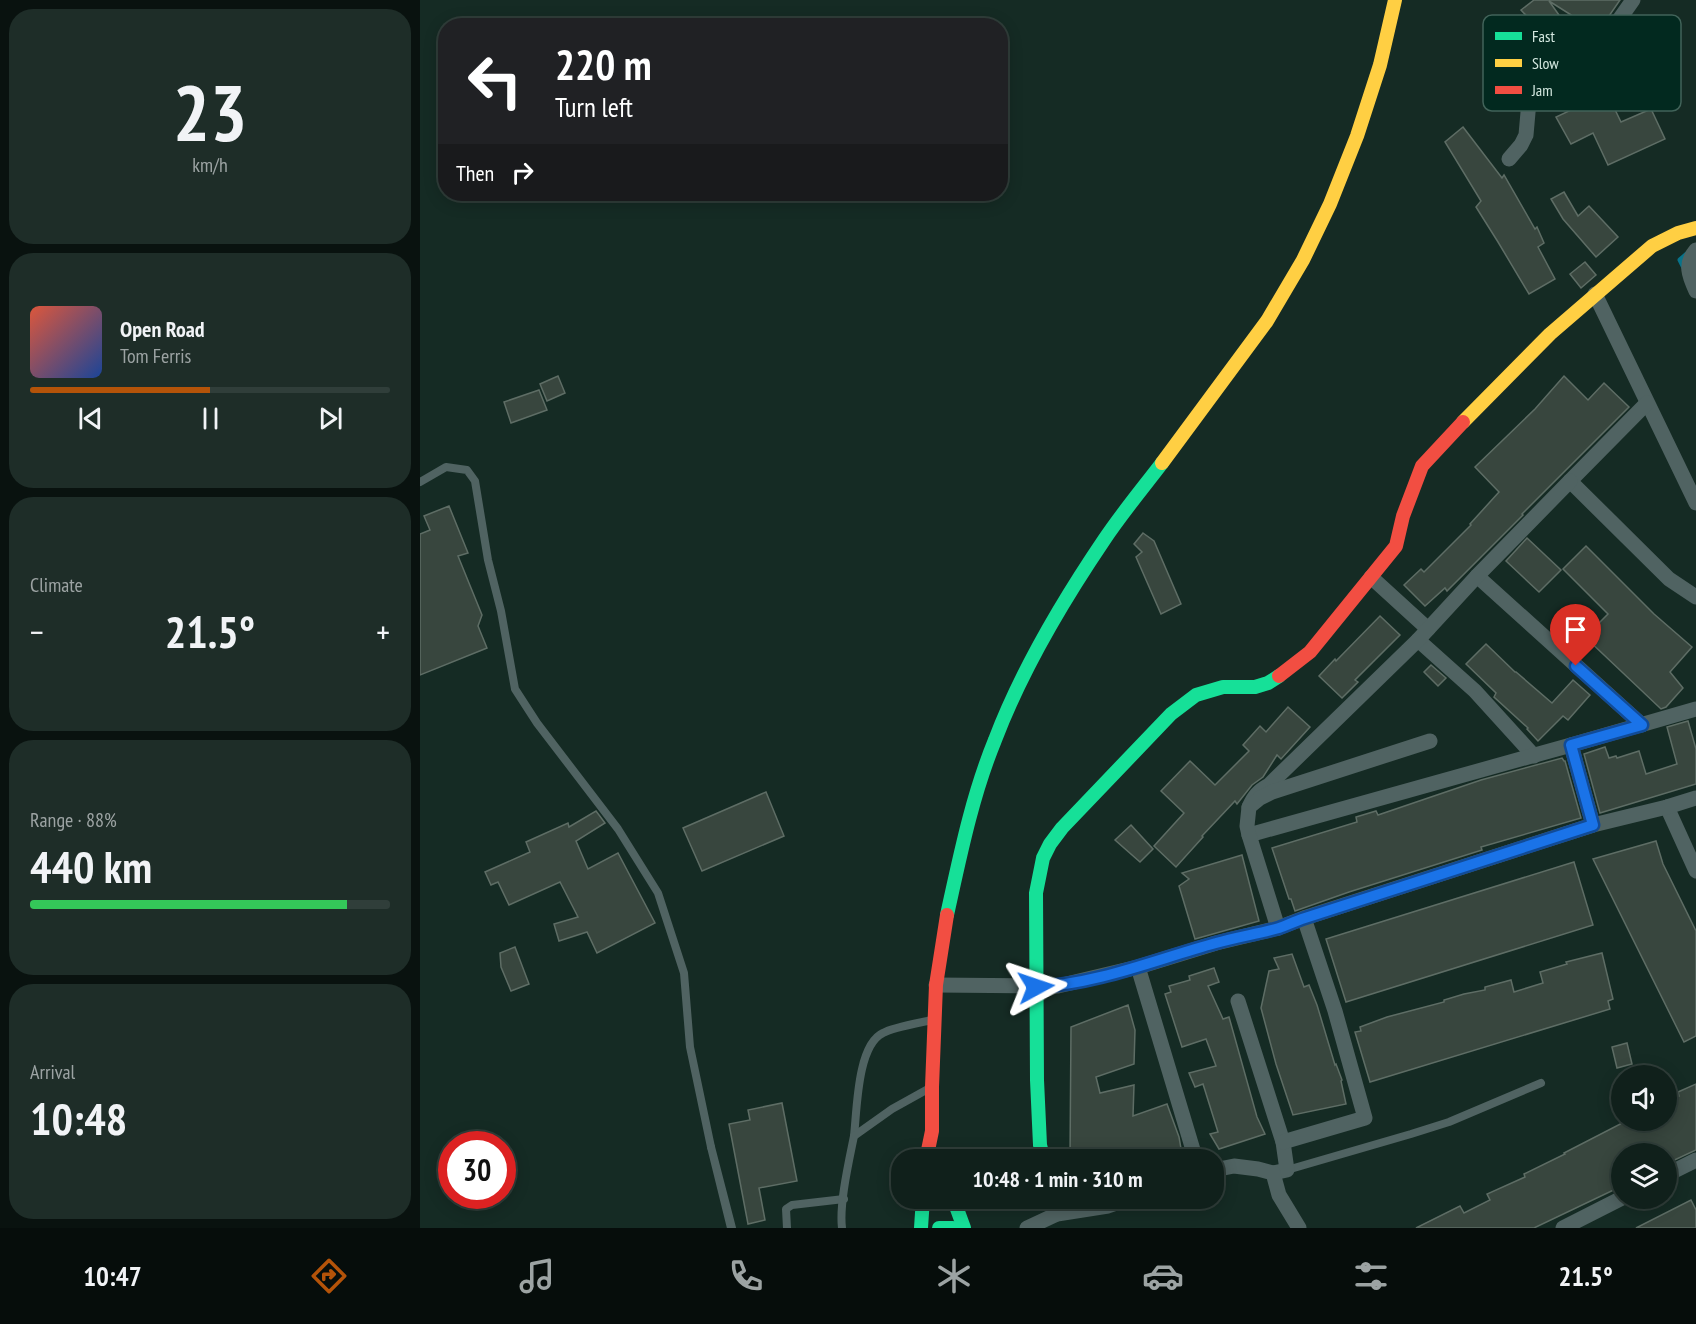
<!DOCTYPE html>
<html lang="en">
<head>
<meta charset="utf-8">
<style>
	body { margin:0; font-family:"PT Sans Narrow",sans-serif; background:#1e2d28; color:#f1f3f6; height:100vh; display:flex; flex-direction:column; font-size:22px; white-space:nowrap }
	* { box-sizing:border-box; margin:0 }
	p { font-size:20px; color:#9ca3a3 }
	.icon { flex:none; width:33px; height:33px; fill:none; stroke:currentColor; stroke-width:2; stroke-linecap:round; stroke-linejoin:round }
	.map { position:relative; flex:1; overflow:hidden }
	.drawer { display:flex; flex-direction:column; gap:9px; padding:9px; background:#09120f; width:420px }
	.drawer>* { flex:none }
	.banner { position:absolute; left:18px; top:18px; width:570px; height:183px; border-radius:24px; box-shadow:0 3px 15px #0003,0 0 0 2px #303e3a; background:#202124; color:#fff; overflow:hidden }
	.buttons { position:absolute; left:1191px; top:1065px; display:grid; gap:12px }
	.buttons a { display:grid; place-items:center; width:66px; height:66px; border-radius:50%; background:#10201b; box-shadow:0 3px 15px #0003,0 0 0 2px #303e3a; font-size:30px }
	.speed { position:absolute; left:18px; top:1131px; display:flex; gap:12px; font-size:30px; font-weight:700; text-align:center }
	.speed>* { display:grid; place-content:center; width:78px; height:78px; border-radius:50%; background:#10201b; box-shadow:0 3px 15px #0003,0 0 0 2px #303e3a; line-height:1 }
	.speed .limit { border:9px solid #d22; background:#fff; color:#111 }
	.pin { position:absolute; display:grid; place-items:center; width:51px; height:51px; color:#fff; margin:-62px -26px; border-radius:50% 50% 50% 0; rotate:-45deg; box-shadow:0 0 6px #0007 }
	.pin .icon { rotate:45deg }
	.me { position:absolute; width:66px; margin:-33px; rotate:85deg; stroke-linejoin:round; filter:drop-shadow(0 0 4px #0008) }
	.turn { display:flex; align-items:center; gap:21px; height:126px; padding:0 18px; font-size:27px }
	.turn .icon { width:78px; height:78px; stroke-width:2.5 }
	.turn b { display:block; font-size:42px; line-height:51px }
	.then { display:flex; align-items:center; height:57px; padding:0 18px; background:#0003; gap:12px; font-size:22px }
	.big { font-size:45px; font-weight:800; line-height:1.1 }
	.drawer .card { flex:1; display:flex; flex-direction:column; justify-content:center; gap:9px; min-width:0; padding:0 21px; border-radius:24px; background:#1e2d28 }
	.drawer .dial { align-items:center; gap:0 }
	.dial b { font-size:78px; line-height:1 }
	.song { display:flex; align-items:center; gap:18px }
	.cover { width:72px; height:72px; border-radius:9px; background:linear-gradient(135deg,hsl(10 70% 55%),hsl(220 70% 35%)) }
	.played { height:6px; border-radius:3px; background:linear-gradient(90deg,#b45309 50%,#303e3a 50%) }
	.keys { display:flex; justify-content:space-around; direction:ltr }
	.heat { display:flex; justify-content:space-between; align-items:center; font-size:33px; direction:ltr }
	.charge { height:9px; border-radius:4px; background:linear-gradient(90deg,#34c759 88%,#303e3a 0) }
	.trip { position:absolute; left:471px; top:1149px; width:333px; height:60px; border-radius:24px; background:#10201b; box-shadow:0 3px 15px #0003,0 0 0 2px #303e3a; font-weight:800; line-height:60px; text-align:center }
	.tabs { display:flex; height:96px; justify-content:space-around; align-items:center; background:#060d0b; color:#9ca3a3 }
	.tabs .icon { width:42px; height:42px }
	.tabs .active { color:#b45309 }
	.tabs b { font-size:27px; color:#f1f3f6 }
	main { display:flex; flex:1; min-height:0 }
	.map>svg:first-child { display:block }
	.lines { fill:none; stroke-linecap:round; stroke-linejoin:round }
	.stream { stroke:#08738a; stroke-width:5 }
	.building { fill:#38463e; stroke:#5e6d65; stroke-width:1.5 }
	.lane { stroke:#506362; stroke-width:8 }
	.street { stroke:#506362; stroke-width:15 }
	.fast { stroke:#16e098; stroke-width:14 }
	.slow { stroke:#ffcf43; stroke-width:14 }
	.jam { stroke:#f24e42; stroke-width:14 }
	.route-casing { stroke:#114b97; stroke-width:15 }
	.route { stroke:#1a73e8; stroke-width:10 }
	.key { fill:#02291f; stroke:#416359; stroke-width:1.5 }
	.key-label { font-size:16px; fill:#d5e9e1 }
</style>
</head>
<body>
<main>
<section class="drawer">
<div class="card dial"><b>23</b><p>km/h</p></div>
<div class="card">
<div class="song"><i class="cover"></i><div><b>Open Road</b><p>Tom Ferris</p></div></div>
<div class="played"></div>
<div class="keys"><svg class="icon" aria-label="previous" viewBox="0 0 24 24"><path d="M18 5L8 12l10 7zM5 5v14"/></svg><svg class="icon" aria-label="pause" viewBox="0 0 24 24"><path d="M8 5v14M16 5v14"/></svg><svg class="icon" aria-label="next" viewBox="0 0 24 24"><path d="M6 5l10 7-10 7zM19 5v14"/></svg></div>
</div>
<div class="card"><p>Climate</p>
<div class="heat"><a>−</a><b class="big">21.5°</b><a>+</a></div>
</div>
<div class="card"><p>Range · 88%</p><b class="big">440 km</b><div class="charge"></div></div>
<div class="card"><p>Arrival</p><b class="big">10:48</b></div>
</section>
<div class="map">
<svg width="1276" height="1228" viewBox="0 0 1276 1228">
	<rect width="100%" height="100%" fill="#152b24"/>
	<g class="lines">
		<!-- stream -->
		<polyline class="stream" points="1264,268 1260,260 1268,253"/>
	</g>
	<!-- building -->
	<g class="building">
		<polygon points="1114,0 1200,0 1178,32 1129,1 1164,50 1149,61 1101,10"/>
		<polygon points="1187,93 1201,122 1231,109 1245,139 1188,165 1173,133 1151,144 1136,117"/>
		<polygon points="1043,127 1082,178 1084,175 1115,229 1117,227 1124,243 1118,247 1135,279 1109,294 1078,242 1056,207 1061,201 1025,142"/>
		<polygon points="1144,192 1158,216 1169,206 1198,237 1176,257 1143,219 1131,199"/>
		<polygon points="1165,262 1176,275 1161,288 1150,274"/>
		<polygon points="138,376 145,393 127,401 120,384"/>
		<polygon points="1144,376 1168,400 1184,383 1209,407 1102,514 1103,515 1027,591 1025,588 1005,606 984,585 1001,569 1004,572 1051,525 1050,524 1079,492 1055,467 1115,409"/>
		<polygon points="119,390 127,410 91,423 84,402"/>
		<polygon points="29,506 48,553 38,556 62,615 58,626 67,648 0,675 0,534 10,530 4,516"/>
		<polygon points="723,533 734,541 761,604 741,614 716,557 722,552 714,544"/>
		<polygon points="1107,538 1141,570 1119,592 1086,561"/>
		<polygon points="1166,546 1234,614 1272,647 1250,672 1263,688 1246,707 1241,709 1165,637 1188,614 1143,569"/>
		<polygon points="960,616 980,635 935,680 938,682 922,698 899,676 915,659 916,661"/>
		<polygon points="1066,644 1095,672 1096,672 1132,703 1153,680 1170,695 1148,720 1143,716 1118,741 1107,729 1108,728 1074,697 1076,693 1046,664"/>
		<polygon points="1011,665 1026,678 1018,686 1004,672"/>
		<polygon points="868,707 890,727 861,759 857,755 843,777 832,785 817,804 815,801 782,836 783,837 756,867 734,846 764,813 741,791 770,761 795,785 829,751 823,745 840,726 846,732"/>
		<polygon points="1268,721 1276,749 1276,784 1180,813 1164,754 1185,747 1189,758 1196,756 1197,758 1219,751 1226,774 1257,764 1247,727"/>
		<polygon points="1142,758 1144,761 1145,761 1161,818 1061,847 1062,850 929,892 875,911 871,899 869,899 852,848 937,822 936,817 956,811 958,815 1061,780"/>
		<polygon points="346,792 364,836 282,871 263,828"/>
		<polygon points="176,811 185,823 156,841 168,869 198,853 235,923 177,953 167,932 139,941 134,924 158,917 140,882 89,905 78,882 71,885 65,872 110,852 106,842 148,823 149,827"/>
		<polygon points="711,825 733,849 720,862 695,840"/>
		<polygon points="1236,841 1243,864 1276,931 1276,1036 1264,1042 1173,859"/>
		<polygon points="822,855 839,921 775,939 759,886 769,879 762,873"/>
		<polygon points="1154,862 1173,925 926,1002 906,939"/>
		<polygon points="95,947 109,984 91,991 81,967 80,953"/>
		<polygon points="1182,953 1193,999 1188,1001 1190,1009 950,1082 935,1032 941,1031 940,1027 967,1017 1024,1002 1024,1000 1044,994 1065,990 1065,987 1091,980 1094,992 1123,983 1120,972 1147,964 1146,962"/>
		<polygon points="872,954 884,987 889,985 897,1005 915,1065 916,1064 922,1080 921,1081 926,1104 873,1115 856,1064 841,1008 849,971 859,969 854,958"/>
		<polygon points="794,968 799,982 788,986 803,1019 809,1017 837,1117 845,1134 799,1149 790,1134 798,1132 783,1084 775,1087 769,1073 796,1066 786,1039 762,1047 745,994 751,992 749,986 770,980 769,976"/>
		<polygon points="708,1005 715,1030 714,1064 676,1077 680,1093 714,1085 713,1116 747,1104 759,1137 763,1160 650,1160 651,1027"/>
		<polygon points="1207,1043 1212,1064 1197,1068 1192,1047"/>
		<polygon points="1276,1084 1276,1150 1246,1164 1246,1154 1202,1154 1202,1186 1114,1228 996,1228 1040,1206 1044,1213 1070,1200 1067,1194 1105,1177 1104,1174 1145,1154 1144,1153 1208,1120 1246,1120 1246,1103 1259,1096 1258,1092"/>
		<polygon points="362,1103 377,1181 339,1188 345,1220 328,1224 309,1124 330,1120 328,1110"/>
		<polygon points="1271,1200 1276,1210 1276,1228 1216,1228"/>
	</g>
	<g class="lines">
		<!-- lane -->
		<g class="lane">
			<polyline points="0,482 26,467 47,470 55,481 68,560 81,611 95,689 117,723 198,829 238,893 264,973 270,1047 291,1147"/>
			<path d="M 434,1136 C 437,1111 437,1045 463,1033 C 474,1027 499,1023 512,1020"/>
			<polyline points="867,1170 991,1134 1029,1122 1121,1083"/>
			<polyline points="311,1228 291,1147 312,1228"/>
			<polyline points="367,1228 366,1209 372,1205 424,1199"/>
			<path d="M 422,1228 C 419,1204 429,1161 434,1136 L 472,1109 L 508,1089"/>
		</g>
		<!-- street -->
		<g class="street">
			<polyline points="1089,159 1101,145 1106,135 1109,101 1117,90 1148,74 1172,58 1213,0"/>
			<path d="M 1276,250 C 1264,264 1269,276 1276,291"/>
			<polyline points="1175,294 1276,503"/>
			<polyline points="1227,403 1150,481 1249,579 1276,597"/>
			<polyline points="1057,576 1222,725"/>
			<polyline points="951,577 1008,629"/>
			<polyline points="998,640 1055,691 1114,756"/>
			<path d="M 829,807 C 834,796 838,791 849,785 L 998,640 L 1057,576 L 1150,481"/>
			<polyline points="1247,807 1276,871"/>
			<polyline points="1173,825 1151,745 1276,709"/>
			<polyline points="829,835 1151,745"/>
			<polyline points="858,928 829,835 827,826 829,807 840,798 852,792 1010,741"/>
			<polyline points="718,967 776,1160"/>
			<polyline points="516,985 638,986 718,967 796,943 858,928 884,918 1173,825 1247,807 1276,798"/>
			<polyline points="818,1001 863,1142 867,1170 853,1173"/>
			<polyline points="863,1142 945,1118 915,1011 884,918"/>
			<polyline points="794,1170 814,1166 838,1169 853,1173 859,1195 879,1228"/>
			<polyline points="1246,1175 1276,1160"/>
			<polyline points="633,1198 637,1214"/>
			<polyline points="607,1228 637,1214 688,1206 711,1198"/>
			<polyline points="1143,1228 1202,1198"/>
		</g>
		<!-- fast -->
		<g class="fast">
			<path d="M 527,915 C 540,856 552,796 575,740 C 602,669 642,602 684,540 C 702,513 723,488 742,463"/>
			<polyline points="624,1160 620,1145 617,1080 616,893 623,858 630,844 642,828 751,714 776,695 803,687 835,687 848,683 859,676"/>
			<polyline points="533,1198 544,1228"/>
			<polyline points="501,1228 503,1198"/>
			<polyline points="519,1228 533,1228"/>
		</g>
		<!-- slow -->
		<g class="slow">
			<polyline points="1043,422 1130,334 1232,246 1258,233 1276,228"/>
			<polyline points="742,463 847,321 883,260 910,204 937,136 960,65 975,0"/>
		</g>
		<!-- jam -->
		<g class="jam">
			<polyline points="859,676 890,652 976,546 983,516 1002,466 1043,422"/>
			<polyline points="506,1160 512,1131 512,1087 516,985 527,915"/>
		</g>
	</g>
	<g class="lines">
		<defs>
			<path id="route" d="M 616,987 C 678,984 737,959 796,943 C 816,937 838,934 859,928 C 867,925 876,921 885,918 L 1173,825 L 1151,745 L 1222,725 L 1156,666"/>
		</defs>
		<!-- route casing -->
		<use href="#route" class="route-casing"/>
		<!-- route -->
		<use href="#route" class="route"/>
	</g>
	<!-- legend -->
	<rect x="1063" y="15" width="198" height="96" rx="9" class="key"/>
	<rect x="1075" y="32" width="27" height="8" fill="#16e098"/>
	<rect x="1075" y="59" width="27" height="8" fill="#ffcf43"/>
	<rect x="1075" y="86" width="27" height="8" fill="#f24e42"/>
	<g class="key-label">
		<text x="1112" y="42">Fast</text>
		<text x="1112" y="69">Slow</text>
		<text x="1112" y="96">Jam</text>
	</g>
</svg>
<div class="buttons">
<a><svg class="icon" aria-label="sound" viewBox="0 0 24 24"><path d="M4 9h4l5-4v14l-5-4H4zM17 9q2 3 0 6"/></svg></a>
<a><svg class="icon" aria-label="layers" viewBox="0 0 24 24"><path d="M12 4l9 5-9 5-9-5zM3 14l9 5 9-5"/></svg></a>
</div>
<div class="speed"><div class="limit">30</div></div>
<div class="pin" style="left:1156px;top:666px;background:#d93025"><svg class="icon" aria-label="arrive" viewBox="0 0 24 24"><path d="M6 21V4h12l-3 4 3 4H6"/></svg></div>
<svg class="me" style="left:616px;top:987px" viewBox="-20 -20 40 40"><path d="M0-17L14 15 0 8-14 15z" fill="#1a73e8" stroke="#fff" stroke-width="4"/></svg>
<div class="trip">10:48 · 1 min · 310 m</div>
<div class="banner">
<div class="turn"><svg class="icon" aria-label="left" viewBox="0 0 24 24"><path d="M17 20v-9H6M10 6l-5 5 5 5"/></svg><div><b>220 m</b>Turn left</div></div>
<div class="then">Then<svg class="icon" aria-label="right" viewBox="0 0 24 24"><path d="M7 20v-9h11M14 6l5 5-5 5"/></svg></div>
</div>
</div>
</main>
<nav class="tabs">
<b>10:47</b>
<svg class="icon active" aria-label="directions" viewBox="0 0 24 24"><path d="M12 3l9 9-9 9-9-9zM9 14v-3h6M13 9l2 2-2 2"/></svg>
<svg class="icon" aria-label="music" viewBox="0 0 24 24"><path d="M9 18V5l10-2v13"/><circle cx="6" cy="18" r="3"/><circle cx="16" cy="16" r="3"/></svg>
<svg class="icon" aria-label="phone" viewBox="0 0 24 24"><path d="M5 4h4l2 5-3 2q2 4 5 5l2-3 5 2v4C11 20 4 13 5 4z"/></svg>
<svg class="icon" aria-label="climate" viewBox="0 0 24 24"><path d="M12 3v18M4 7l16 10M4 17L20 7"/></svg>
<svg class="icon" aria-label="car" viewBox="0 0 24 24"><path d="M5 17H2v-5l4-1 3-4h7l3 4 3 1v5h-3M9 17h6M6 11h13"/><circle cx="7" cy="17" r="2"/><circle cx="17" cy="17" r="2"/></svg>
<svg class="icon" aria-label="filters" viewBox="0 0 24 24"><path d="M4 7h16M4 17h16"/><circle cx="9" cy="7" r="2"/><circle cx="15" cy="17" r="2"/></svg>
<b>21.5°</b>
</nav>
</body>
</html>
